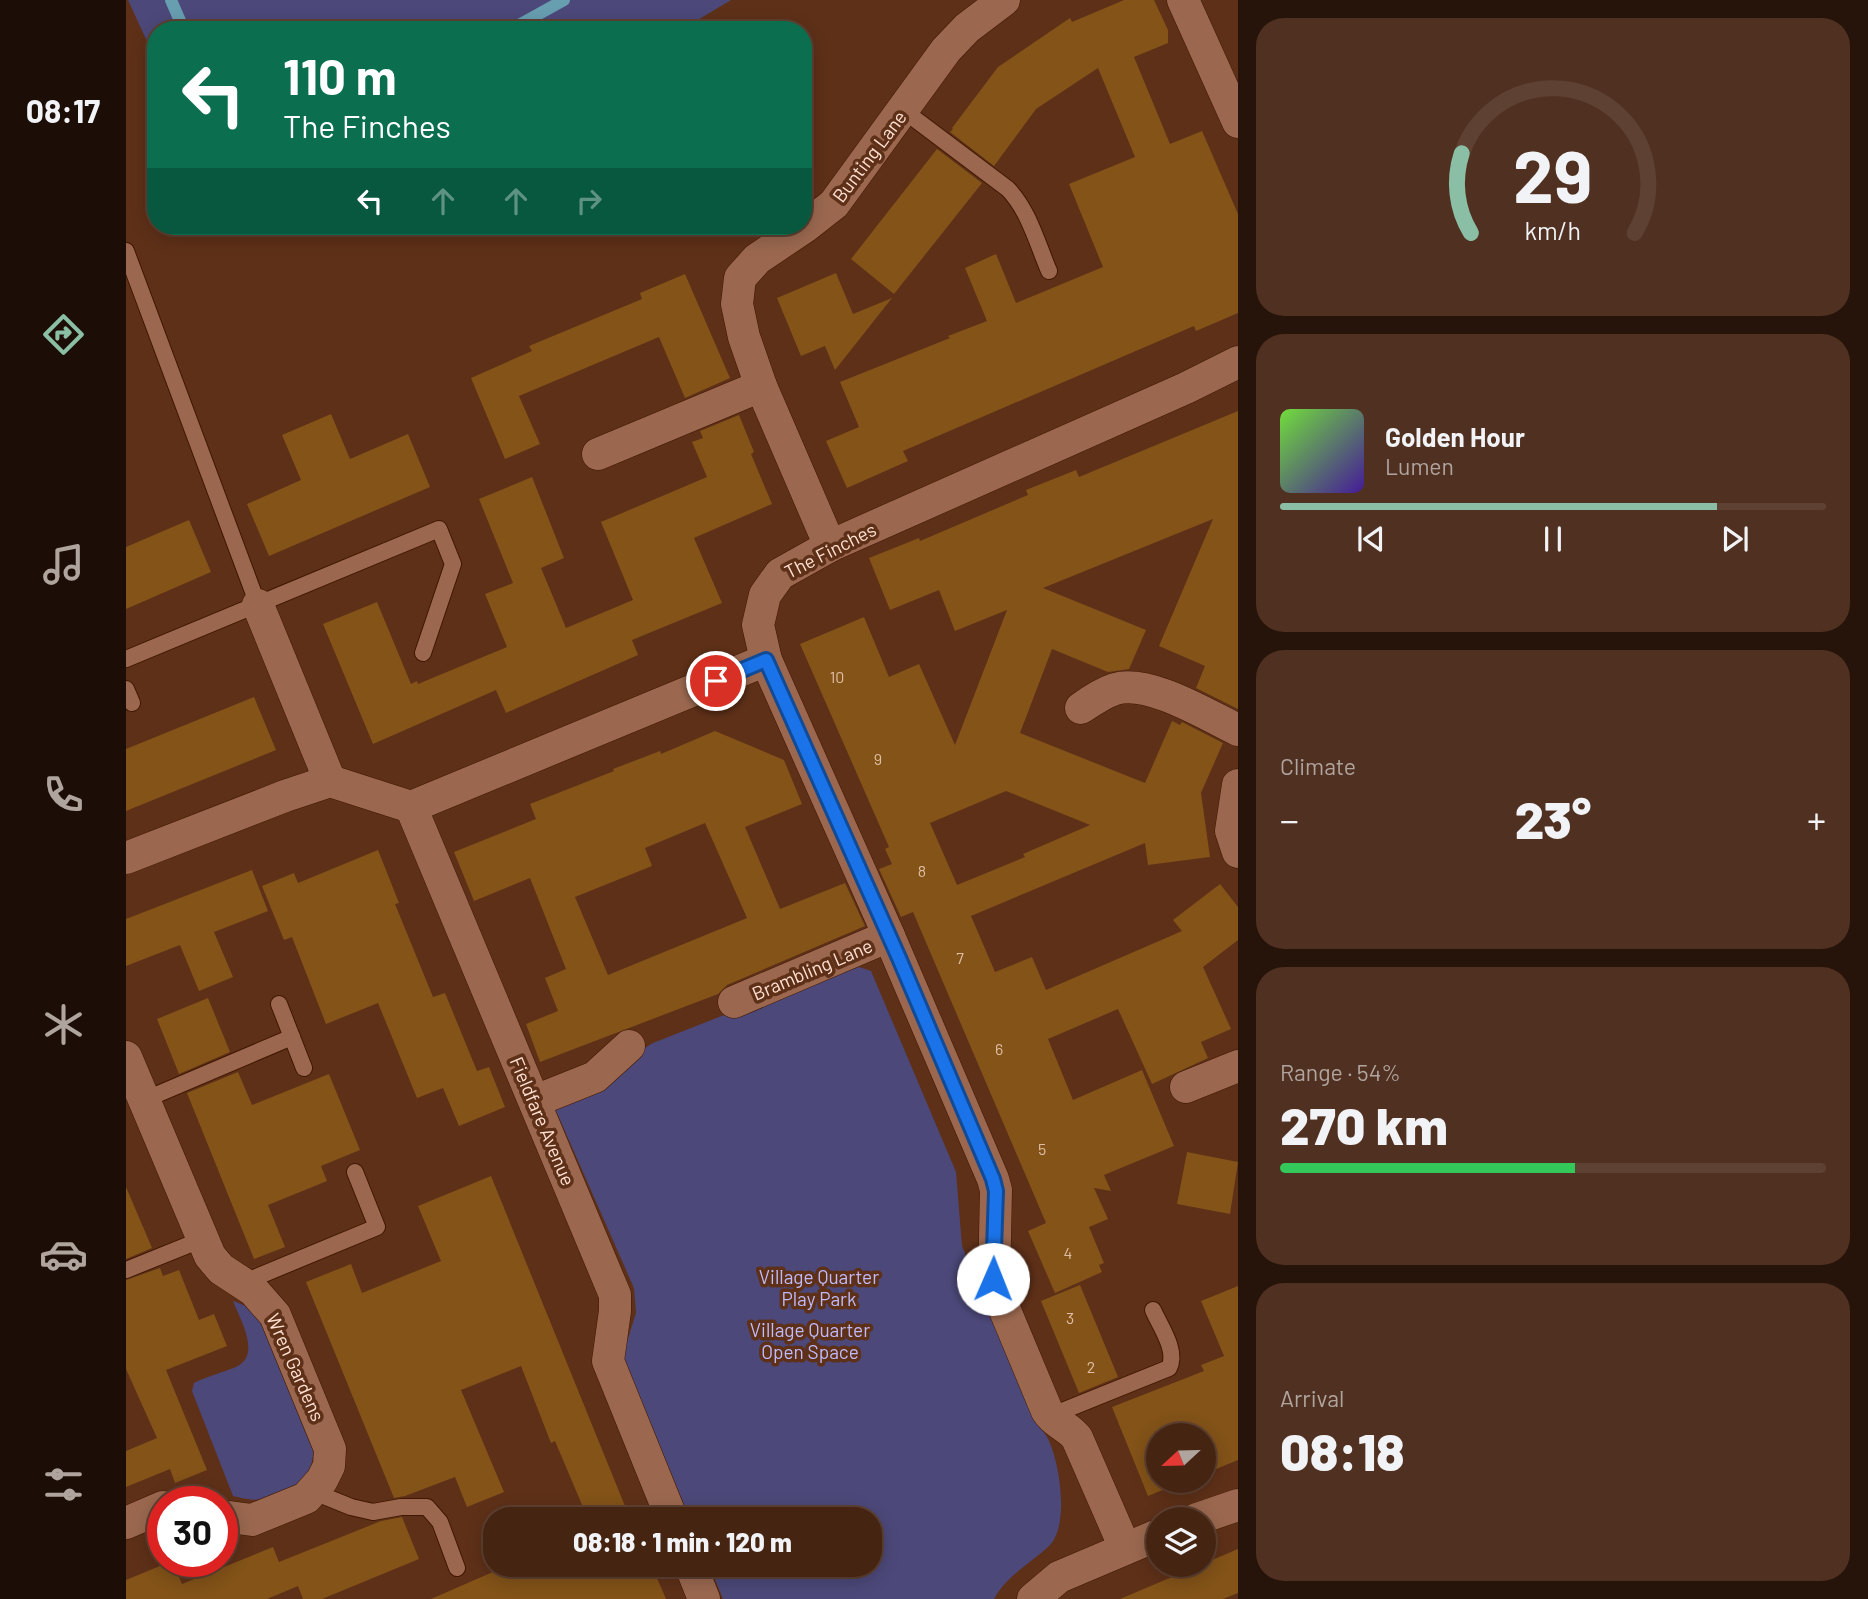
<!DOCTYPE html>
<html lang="en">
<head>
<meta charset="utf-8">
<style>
	body { margin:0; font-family:Barlow,sans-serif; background:#503020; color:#f1f3f6; height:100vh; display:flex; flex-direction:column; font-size:26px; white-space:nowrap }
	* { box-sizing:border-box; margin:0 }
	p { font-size:23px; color:#b0a49f }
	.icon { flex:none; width:38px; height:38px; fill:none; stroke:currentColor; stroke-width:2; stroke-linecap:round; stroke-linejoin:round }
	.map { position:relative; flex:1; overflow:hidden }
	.sheet { display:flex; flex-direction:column; gap:18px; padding:18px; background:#26140a; width:630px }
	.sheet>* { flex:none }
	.top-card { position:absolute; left:21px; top:21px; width:665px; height:214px; border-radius:28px; box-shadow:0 4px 18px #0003,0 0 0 2px #5e4132; background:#0b6e4f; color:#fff; overflow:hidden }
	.needle { width:46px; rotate:248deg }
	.fabs { position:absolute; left:1020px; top:1423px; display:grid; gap:14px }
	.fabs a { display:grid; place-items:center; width:70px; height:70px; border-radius:50%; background:#462412; box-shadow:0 4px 18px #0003,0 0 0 2px #5e4132; font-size:35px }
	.speed { position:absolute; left:21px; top:1486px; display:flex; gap:14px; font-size:35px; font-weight:700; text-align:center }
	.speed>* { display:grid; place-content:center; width:91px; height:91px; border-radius:50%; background:#462412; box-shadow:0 4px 18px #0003,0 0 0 2px #5e4132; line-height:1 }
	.speed .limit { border:10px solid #d22; background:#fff; color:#111 }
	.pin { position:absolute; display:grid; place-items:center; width:60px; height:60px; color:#fff; margin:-30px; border:4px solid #fff; border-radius:50%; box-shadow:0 2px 7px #0007 }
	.me { position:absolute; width:77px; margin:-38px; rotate:1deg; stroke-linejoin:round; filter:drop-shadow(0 0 5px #0008) }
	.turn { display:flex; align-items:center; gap:24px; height:147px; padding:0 21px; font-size:32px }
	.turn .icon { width:91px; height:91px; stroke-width:2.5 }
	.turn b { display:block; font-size:49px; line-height:60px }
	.lanes { display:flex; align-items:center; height:66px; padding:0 21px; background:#0003; justify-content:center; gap:35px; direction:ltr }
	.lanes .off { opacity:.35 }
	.big { font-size:52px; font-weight:800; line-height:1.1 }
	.sheet .widget { flex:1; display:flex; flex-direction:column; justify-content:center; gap:10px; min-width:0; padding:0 24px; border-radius:28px; background:#503020 }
	.sheet .dial { align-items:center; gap:0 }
	.dial svg { height:182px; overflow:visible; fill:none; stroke:#5e4132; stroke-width:7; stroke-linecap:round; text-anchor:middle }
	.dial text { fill:#f1f3f6; stroke:none }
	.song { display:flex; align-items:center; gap:21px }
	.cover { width:84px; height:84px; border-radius:10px; background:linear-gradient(135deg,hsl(100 70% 55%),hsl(260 70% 35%)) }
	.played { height:7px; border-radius:4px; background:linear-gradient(90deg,#8abfa5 80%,#5e4132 80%) }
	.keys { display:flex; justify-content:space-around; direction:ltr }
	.heat { display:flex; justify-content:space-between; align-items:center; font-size:38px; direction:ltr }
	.charge { height:10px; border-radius:5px; background:linear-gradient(90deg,#34c759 54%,#5e4132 0) }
	.trip { position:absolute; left:357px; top:1507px; width:399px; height:70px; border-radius:28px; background:#462412; box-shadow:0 4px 18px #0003,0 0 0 2px #5e4132; font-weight:800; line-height:70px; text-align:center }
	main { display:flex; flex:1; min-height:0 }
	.tabs { display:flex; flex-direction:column; width:126px; justify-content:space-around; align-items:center; background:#1c0e07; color:#b0a49f }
	.tabs .icon { width:49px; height:49px }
	.tabs .on { color:#8abfa5 }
	.tabs b { font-size:32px; color:#f1f3f6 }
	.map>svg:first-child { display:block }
	.green { fill:#4c4879 }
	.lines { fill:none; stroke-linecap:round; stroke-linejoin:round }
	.stream { stroke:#679eb0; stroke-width:12 }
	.building { fill:#835318; fill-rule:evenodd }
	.service-casing { stroke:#411600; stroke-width:18 }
	.minor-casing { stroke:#411600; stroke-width:33 }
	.service { stroke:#9b684f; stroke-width:16 }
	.minor { stroke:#9b684f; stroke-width:32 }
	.route-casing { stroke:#114b97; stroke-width:18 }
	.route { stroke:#1a73e8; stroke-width:12 }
	.labels { text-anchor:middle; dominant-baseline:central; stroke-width:7; stroke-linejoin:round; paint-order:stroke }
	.number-label { font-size:16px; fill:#e0bea4 }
	.street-label { font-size:19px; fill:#ffe1d3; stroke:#5e3018 }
	.park-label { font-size:19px; fill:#bfbbfc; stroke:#5e3018 }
</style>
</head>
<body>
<main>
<nav class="tabs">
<b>08:17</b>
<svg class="icon on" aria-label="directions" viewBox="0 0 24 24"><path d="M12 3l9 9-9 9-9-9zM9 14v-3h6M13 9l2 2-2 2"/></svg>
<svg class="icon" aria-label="music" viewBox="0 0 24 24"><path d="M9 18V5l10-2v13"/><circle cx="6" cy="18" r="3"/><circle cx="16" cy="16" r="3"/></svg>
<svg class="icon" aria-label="phone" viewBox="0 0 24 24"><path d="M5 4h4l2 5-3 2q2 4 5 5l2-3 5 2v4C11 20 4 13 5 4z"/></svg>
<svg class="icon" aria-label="climate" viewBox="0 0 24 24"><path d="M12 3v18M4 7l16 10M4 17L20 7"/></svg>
<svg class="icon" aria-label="car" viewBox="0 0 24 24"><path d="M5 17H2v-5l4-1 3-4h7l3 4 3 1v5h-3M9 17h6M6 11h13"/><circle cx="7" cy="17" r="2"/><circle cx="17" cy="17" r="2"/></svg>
<svg class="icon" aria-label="filters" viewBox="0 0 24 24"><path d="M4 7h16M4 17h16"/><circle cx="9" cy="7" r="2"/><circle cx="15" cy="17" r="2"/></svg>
</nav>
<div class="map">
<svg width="1112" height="1599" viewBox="0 0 1112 1599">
	<rect width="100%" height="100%" fill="#5e3018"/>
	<!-- green -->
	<g class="green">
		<polygon points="2,0 605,0 555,30 30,30 30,61"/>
		<path d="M 733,967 L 745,971 L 830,1172 L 836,1246 L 905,1414 C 910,1422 916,1429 921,1437 C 934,1461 944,1526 923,1546 C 904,1564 881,1575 868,1599 L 597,1599 L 583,1565 L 744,1564 L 744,1519 L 564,1519 L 499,1361 L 499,1348 L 510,1313 L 508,1288 L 427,1104 L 527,1043 L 626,1004 Z"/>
		<path d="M 107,1301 C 119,1305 126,1309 133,1319 L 187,1451 C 188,1480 161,1493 135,1499 C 126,1501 116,1498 107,1496 L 66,1391 L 68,1383 C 81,1376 96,1373 110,1367 C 136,1355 114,1319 107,1301 Z"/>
	</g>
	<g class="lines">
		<!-- stream -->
		<g class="stream">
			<polyline points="45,0 58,30"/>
			<polyline points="384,30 438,0"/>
		</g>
	</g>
	<!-- building -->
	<g class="building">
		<polygon points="998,0 1028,0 1042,30 1042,43 1008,57 1044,144 1076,131 1112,214 1112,313 1070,331 1068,326 777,451 782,461 721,488 700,441 733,427 714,382 824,338 822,336 861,321 839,268 870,254 890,303 977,267 943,184 1009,157 972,68 910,109 868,166 824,132 827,129 826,128 872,67 944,18 946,22"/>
		<polygon points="811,149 856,183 768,294 725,259"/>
		<polygon points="710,273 727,314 766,298 709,370 699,346 675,356 651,298"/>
		<polygon points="559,274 604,378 559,398 533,337 393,396 414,444 379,459 345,378 406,351 403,346 516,299 514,293"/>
		<path d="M 1112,411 L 1112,709 L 1070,688 L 1079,666 L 1033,646 L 1087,519 L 917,588 L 1020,630 L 1003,669 L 982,672 L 926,649 L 894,733 L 1019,783 L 1046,721 L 1054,725 L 1056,722 L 1097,743 L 1075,793 L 1084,857 L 1022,865 L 1019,843 L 845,916 L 869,972 L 906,957 L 920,990 L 1056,931 L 1047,920 L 1094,884 L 1112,907 L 1112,940 L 1077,967 L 1105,1029 L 1075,1042 L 1082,1058 L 1026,1084 L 992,1009 L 922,1039 L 947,1100 L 1016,1070 L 1048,1146 L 978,1175 L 985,1191 L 968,1188 L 982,1219 L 963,1227 L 978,1263 L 973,1265 L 976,1272 L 929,1293 L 902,1231 L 920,1223 L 787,912 L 775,917 L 753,869 L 766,864 L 759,849 L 763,847 L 674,644 L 738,617 L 763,677 L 793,664 L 829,745 L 881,610 L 829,631 L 813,590 L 764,610 L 743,558 L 793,538 L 794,541 L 902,495 L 900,490 L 950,470 L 953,477 ZM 880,791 L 964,825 L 897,854 L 899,857 L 831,885 L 804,823 Z"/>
		<polygon points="205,414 224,459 282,434 304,487 143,556 121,504 175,480 156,435"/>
		<polygon points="613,415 628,452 625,454 646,504 568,538 596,603 506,640 512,655 380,713 370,690 247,744 197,624 251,602 285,684 291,681 292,684 381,647 359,594 387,583 353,499 406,477 438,558 415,568 440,628 507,600 475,522 581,477 566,442 577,438 574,431"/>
		<polygon points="63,520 85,572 0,609 0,547"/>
		<polygon points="128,697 150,750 0,811 0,749"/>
		<path d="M 589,731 L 658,760 L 676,804 L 619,827 L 654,909 L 719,883 L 739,926 L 601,985 L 592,994 L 414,1062 L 400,1024 L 432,1011 L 419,978 L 440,969 L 404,878 L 348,901 L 328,852 L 410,819 L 404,804 L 488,771 L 487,769 L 534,751 L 535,754 ZM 579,823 L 621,918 L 482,975 L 449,897 L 526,866 L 519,848 Z"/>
		<polygon points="252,850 273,903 269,904 307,997 319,993 351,1071 363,1067 379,1107 333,1126 317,1088 291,1098 252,1003 200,1024 166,937 158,940 136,886 168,873 172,883"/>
		<polygon points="126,870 142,911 88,932 107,977 73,991 54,945 0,966 0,919"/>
		<polygon points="82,998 104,1052 53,1074 31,1019"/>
		<polygon points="112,1072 126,1105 203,1074 234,1150 195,1166 201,1181 142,1205 159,1247 128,1259 61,1093"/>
		<polygon points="1061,1152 1112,1162 1104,1214 1051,1204"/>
		<polygon points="365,1176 501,1511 481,1519 462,1519 429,1441 425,1443 395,1366 335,1390 378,1492 341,1507 329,1477 279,1496 268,1498 180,1282 225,1264 236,1293 315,1261 292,1206"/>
		<polygon points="0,1187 26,1248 0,1259"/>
		<polygon points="34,1268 37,1276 53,1270 73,1320 88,1314 101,1346 40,1370 81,1470 49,1483 44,1469 0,1487 0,1451 31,1438 0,1369 0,1280"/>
		<polygon points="954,1285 992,1377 953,1393 915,1301"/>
		<polygon points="1112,1286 1112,1460 1078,1474 1078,1435 1032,1435 1032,1480 1061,1480 1022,1496 986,1407 1078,1371 1075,1365 1098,1356 1075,1301"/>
		<polygon points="276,1517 293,1559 196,1599 177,1599 172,1586 141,1599 0,1599 0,1580 46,1561 56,1584 147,1547 153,1562 255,1521"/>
		<polygon points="1112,1549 1112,1593 1097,1599 994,1599"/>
		<polygon points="385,1564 525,1564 540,1599 305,1599"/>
	</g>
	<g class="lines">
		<defs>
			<g id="service">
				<path d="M 777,110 L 882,189 C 903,211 911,243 923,271"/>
				<polyline points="0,251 132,605"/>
				<polyline points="0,659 313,529 327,564 297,653"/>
				<polyline points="0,689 6,703"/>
				<polyline points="153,1004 178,1068"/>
				<polyline points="18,1100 166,1037"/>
				<polyline points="0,1270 77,1239"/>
				<polyline points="116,1283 251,1227 229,1172"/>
				<path d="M 924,1416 L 1043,1368 C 1052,1351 1034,1326 1027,1310"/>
				<polyline points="188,1492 225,1507 247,1512 275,1507 301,1507 314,1522 331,1568"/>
			</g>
			<g id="minor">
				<polyline points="1057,0 1112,122"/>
				<polyline points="472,454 635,386"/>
				<polyline points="704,546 635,386 618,337 611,304 614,278 631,259 680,226 708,204 820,50 841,28 878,0"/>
				<polyline points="132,605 204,781"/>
				<path d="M 640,660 L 763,936 L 867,1179 L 870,1190 L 868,1284 L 921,1411 C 928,1423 943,1427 951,1438 L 999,1548"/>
				<path d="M 955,708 C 965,701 977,693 989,689 C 1023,679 1081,715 1112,730"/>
				<polyline points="1112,785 1105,831 1112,852"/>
				<polyline points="285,807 640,660 632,625 639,595 654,574 704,546 1060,388 1112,362"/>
				<polyline points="0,858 159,796 204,781 285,807 489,1295 489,1311 482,1361 546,1519"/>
				<polyline points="608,1002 763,936"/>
				<polyline points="0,1057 84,1256 95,1269 127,1290 149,1315 204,1449 203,1466 196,1480 180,1498 126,1520 96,1516"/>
				<polyline points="1060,1087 1112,1066"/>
				<polyline points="409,1101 469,1077 503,1046"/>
				<polyline points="1071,1519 1112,1505"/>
				<polyline points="0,1523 37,1507"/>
				<polyline points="564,1564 578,1599"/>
				<polyline points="907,1599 933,1577 1032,1535"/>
			</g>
		</defs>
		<!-- service casing -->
		<use href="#service" class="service-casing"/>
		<!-- minor casing -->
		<use href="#minor" class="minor-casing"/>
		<!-- service -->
		<use href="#service" class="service"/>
		<!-- minor -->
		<use href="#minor" class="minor"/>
	</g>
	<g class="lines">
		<defs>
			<polyline id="route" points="590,681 640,660 773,958 867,1179 870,1191 867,1279"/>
		</defs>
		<!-- route casing -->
		<use href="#route" class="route-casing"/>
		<!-- route -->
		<use href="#route" class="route"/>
	</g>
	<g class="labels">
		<!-- number labels -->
		<g class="number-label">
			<text x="711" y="676">10</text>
			<text x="752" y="758">9</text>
			<text x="796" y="870">8</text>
			<text x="834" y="957">7</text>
			<text x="873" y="1048">6</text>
			<text x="916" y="1148">5</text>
			<text x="942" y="1252">4</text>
			<text x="944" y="1317">3</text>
			<text x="965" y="1366">2</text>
		</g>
		<!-- street labels -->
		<g class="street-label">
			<text transform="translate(743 156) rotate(-53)">Bunting Lane</text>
			<text transform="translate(704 550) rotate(-27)">The Finches</text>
			<text transform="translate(686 969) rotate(-23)">Brambling Lane</text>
			<text transform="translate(417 1121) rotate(67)">Fieldfare Avenue</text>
			<text transform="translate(170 1367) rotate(66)">Wren Gardens</text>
		</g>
		<!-- park labels -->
		<g class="park-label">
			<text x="693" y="1276">Village Quarter<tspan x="693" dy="22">Play Park</tspan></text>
			<text x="684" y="1329">Village Quarter<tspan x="684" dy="22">Open Space</tspan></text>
		</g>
	</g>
</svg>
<div class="fabs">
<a><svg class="needle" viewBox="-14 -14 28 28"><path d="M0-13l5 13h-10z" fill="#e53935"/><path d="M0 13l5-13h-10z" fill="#b0a49f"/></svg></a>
<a><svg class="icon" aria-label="layers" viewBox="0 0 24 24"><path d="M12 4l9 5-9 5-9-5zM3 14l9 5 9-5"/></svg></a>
</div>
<div class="speed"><div class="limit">30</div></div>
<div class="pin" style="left:590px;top:681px;background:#d93025"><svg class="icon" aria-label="arrive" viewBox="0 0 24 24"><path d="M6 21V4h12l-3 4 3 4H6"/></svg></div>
<svg class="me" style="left:867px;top:1279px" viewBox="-20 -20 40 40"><circle r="19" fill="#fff"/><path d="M0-13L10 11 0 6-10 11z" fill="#1a73e8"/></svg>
<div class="trip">08:18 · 1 min · 120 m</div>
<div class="top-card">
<div class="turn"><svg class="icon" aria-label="left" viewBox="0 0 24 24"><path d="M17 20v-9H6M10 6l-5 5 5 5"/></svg><div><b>110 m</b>The Finches</div></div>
<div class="lanes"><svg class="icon" aria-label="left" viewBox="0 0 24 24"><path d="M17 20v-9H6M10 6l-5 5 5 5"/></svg><svg class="icon off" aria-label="ahead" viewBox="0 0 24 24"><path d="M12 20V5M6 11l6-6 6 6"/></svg><svg class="icon off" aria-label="ahead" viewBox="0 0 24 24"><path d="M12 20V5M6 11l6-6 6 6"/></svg><svg class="icon off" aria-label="right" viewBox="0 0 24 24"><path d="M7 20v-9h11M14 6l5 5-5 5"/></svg></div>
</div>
</div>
<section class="sheet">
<div class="widget dial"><svg viewBox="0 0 100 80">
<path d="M14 69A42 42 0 1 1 86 69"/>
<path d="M14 69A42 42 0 0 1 10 34" stroke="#8abfa5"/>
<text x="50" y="56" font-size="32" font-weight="700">29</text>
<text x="50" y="72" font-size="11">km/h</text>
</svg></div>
<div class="widget">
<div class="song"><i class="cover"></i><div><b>Golden Hour</b><p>Lumen</p></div></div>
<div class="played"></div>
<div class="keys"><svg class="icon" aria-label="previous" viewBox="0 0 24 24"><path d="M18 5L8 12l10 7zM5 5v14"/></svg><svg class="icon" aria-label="pause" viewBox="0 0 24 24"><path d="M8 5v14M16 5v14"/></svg><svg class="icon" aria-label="next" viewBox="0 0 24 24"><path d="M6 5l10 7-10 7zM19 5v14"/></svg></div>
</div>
<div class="widget"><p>Climate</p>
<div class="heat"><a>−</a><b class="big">23°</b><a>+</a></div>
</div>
<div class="widget"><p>Range · 54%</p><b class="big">270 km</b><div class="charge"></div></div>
<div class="widget"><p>Arrival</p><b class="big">08:18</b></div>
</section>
</main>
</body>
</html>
